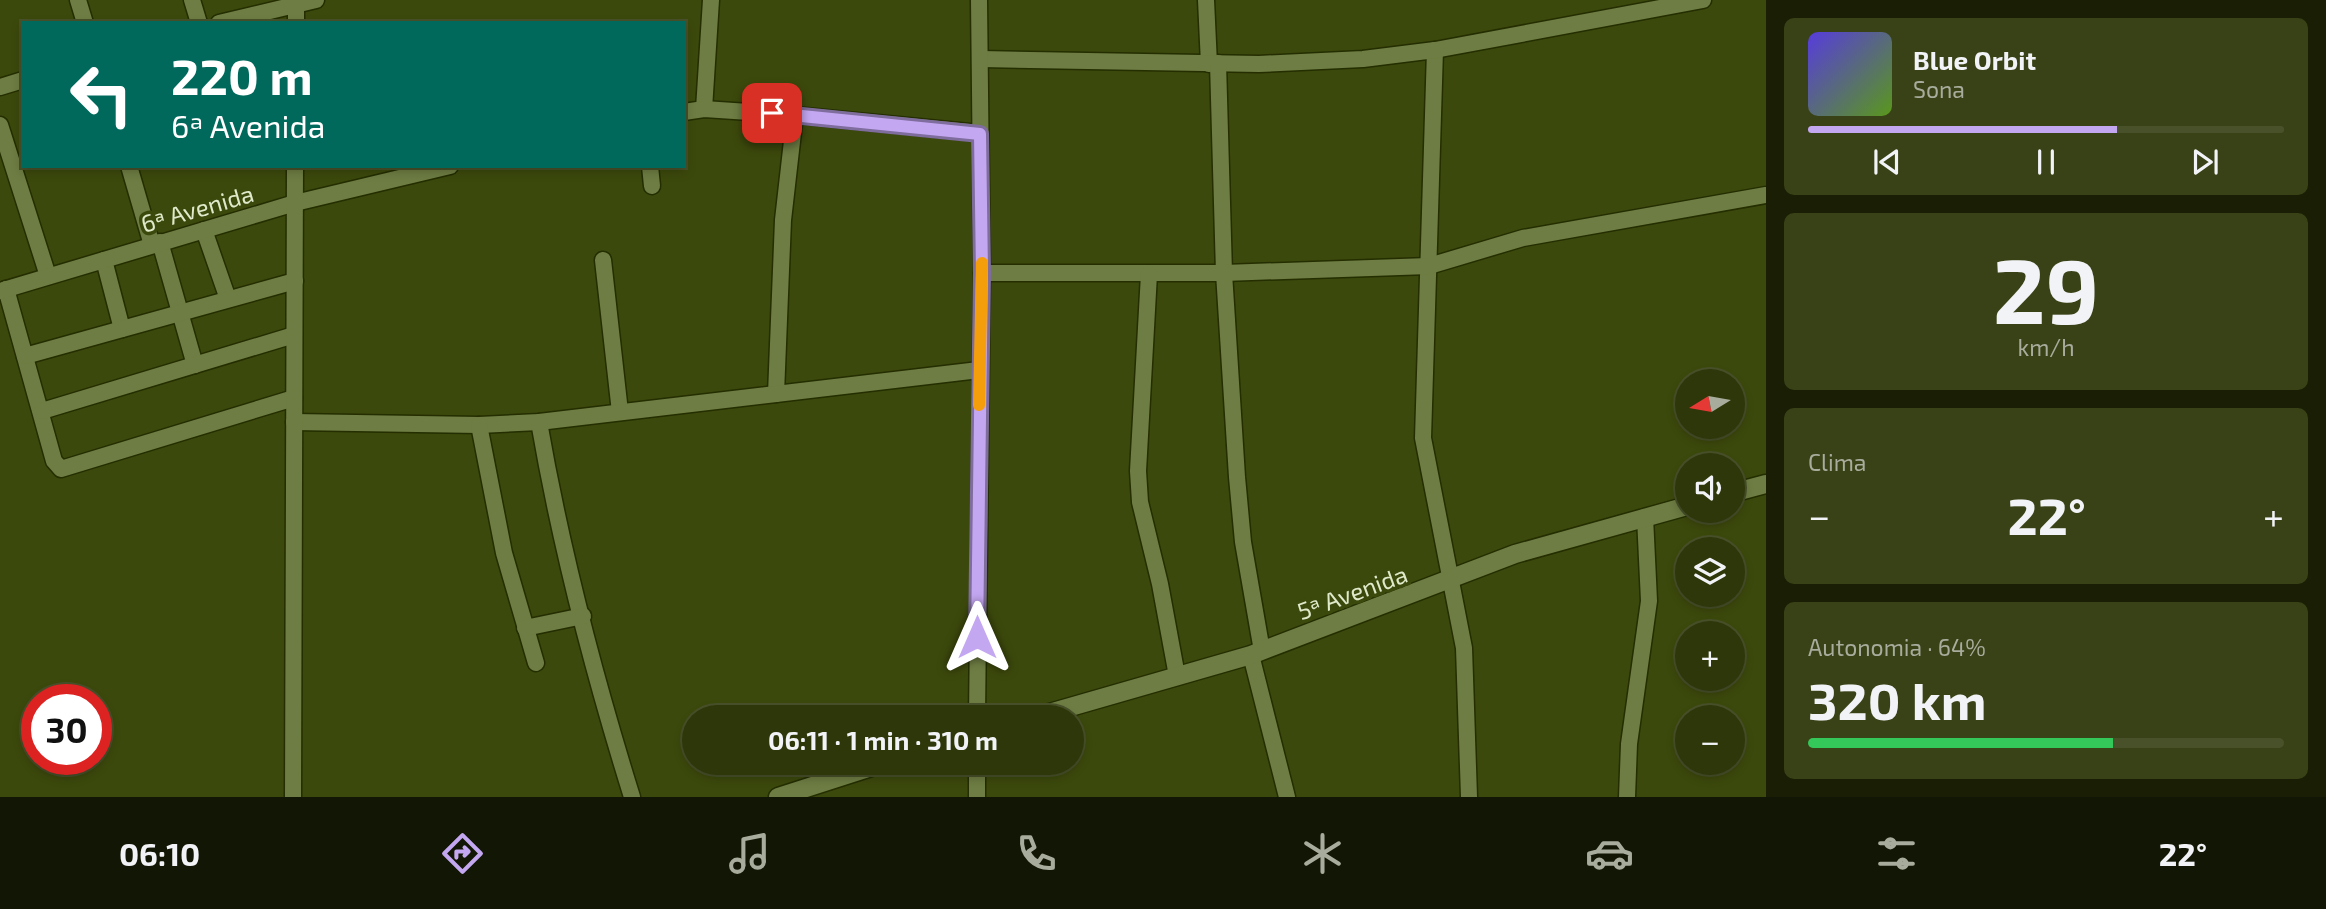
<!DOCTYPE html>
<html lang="pt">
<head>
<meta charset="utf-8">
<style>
	body { margin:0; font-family:"Exo 2",sans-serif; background:#394217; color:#f1f3f6; height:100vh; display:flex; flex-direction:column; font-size:26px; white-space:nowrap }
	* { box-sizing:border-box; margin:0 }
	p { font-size:23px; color:#a7ac9c }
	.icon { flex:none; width:38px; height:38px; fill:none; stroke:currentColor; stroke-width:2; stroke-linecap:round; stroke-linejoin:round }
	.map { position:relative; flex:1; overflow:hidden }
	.details { display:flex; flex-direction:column; gap:18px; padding:18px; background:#191e05; width:560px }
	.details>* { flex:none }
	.banner { position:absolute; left:21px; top:21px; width:665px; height:147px; border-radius:0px; box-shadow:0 4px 10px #0003,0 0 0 2px #48512a; background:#00695c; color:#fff; overflow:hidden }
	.needle { width:46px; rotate:259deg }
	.buttons { position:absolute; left:1675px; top:369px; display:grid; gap:14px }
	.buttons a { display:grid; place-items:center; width:70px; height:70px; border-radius:50%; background:#2d3709; box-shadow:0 4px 10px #0003,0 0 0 2px #48512a; font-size:35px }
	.speed { position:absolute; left:21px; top:684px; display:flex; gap:14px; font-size:35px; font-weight:700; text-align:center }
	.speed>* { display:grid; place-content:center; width:91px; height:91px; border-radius:50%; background:#2d3709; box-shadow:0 4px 10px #0003,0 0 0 2px #48512a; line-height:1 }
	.speed .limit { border:10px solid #d22; background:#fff; color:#111 }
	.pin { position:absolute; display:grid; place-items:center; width:60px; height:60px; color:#fff; margin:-30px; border-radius:14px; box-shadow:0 4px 10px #0006 }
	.me { position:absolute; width:77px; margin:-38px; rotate:0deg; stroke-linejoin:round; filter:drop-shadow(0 0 5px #0008) }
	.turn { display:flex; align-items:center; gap:24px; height:147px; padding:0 35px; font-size:32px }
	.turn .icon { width:91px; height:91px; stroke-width:2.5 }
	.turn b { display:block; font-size:49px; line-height:60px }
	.big { font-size:52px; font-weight:700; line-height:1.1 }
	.details .widget { flex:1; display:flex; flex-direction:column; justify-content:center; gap:10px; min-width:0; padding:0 24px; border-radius:10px; background:#394217 }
	.details .dial { align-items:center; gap:0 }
	.dial b { font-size:91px; line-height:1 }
	.song { display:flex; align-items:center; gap:21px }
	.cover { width:84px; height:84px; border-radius:10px; background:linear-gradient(135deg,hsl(250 70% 55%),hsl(90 70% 35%)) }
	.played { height:7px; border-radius:4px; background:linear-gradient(90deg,#c4a7f1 65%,#48512a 65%) }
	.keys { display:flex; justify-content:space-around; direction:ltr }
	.heat { display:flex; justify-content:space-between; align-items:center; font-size:38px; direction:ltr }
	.charge { height:10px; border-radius:5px; background:linear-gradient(90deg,#34c759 64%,#48512a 0) }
	.trip { position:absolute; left:682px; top:705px; width:402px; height:70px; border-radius:35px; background:#2d3709; box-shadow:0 4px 10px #0003,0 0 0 2px #48512a; font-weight:700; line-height:70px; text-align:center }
	.dock { display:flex; height:112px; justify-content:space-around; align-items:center; background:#121604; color:#a7ac9c }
	.dock .icon { width:49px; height:49px }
	.dock .on { color:#c4a7f1 }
	.dock b { font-size:32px; color:#f1f3f6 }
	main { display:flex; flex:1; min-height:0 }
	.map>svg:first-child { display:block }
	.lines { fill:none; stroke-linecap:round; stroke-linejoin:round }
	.minor-casing { stroke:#242e01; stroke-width:19 }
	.tertiary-casing { stroke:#242e01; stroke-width:21 }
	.minor { stroke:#6e7d43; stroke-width:16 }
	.tertiary { stroke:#6e7d43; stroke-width:18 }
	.route-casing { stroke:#7f6d9d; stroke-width:18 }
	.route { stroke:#c4a7f1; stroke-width:12 }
	.slow { stroke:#f59e0b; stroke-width:12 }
	.labels { text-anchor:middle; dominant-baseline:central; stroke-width:7; stroke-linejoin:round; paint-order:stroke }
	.street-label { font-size:24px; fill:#e0eacb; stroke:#3c490c }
</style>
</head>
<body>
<main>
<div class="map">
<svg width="1766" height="797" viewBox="0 0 1766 797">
	<rect width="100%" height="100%" fill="#3c490c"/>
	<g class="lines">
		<defs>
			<g id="minor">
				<polyline points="78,0 85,23"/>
				<polyline points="192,0 199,23"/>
				<polyline points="1206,0 1209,64"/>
				<polyline points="219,23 316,0"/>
				<polyline points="296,23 296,0"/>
				<polyline points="1435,50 1423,438 1464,648 1469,797"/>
				<polyline points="981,59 1259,64 1363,59 1435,50 1703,0"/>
				<polyline points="1218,63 1224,273 1237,477 1243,542 1262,651"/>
				<polyline points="0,87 23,80"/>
				<polyline points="704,109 711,0"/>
				<polyline points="684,112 704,109 795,115 980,133"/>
				<polyline points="0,125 48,276"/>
				<polyline points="129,166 152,245"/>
				<polyline points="650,166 652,186"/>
				<polyline points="204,230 228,299"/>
				<polyline points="160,242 195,365"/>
				<polyline points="104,260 122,329"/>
				<polyline points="603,260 620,412"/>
				<polyline points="982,273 1224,273 1429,266 1523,238 1766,195"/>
				<polyline points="1149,274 1138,471 1140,502 1160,584 1177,676"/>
				<polyline points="6,289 54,461 61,469 294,398"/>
				<polyline points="0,291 295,203 450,166"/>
				<polyline points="25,356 295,281"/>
				<polyline points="776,394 783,220 795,115"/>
				<polyline points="42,411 294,335"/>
				<polyline points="294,422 479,425 539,422 979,370"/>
				<path d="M 539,422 C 561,549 594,675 632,797"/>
				<polyline points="479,425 504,553 536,663"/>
				<polyline points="525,628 583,616"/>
				<polyline points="1251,655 1287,797"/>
				<polyline points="977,718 982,273 979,0"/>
				<polyline points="977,763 977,797"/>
				<polyline points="293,797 295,166"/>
				<polyline points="1627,797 1629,744 1649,601 1645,517"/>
			</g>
			<g id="tertiary">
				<polyline points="1732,493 1766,484"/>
				<polyline points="1032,718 1251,655 1515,554 1687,506"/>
				<polyline points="778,797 884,763"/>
			</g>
		</defs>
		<!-- minor casing -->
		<use href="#minor" class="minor-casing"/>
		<!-- tertiary casing -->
		<use href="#tertiary" class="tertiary-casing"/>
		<!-- minor -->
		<use href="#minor" class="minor"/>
		<!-- tertiary -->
		<use href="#tertiary" class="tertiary"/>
	</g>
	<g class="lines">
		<defs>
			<polyline id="route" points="772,113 980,134 982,273 977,637"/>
		</defs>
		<!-- route casing -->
		<use href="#route" class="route-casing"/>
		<!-- route -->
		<use href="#route" class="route"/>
		<!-- slow -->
		<polyline class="slow" points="979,405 982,263"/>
	</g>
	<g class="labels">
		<!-- street labels -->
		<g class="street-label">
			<text transform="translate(197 208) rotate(-16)">6ª Avenida</text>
			<text transform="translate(1352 592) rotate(-20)">5ª Avenida</text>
		</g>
	</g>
</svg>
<div class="buttons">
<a><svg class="needle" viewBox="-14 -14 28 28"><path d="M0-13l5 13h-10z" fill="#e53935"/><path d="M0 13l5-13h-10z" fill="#a7ac9c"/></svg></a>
<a><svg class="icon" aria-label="sound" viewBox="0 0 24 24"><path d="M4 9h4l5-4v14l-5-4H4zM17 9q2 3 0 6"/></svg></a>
<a><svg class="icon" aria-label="layers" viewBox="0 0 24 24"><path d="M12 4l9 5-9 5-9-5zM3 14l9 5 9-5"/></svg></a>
<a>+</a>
<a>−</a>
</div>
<div class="speed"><div class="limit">30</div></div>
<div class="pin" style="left:772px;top:113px;background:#d93025"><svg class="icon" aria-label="arrive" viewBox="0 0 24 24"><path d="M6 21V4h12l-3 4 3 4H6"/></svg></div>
<svg class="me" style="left:977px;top:637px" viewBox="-20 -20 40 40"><path d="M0-17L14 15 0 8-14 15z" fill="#c4a7f1" stroke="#fff" stroke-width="4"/></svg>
<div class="trip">06:11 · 1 min · 310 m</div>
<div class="banner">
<div class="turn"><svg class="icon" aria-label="left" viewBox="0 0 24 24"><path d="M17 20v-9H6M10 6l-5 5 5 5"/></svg><div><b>220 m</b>6ª Avenida</div></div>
</div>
</div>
<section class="details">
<div class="widget">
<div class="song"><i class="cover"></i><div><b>Blue Orbit</b><p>Sona</p></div></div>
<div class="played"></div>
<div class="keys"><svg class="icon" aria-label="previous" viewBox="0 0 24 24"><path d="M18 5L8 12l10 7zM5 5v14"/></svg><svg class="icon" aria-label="pause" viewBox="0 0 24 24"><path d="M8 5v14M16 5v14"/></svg><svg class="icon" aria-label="next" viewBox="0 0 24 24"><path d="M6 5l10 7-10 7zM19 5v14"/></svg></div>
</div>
<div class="widget dial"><b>29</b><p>km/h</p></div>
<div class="widget"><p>Clima</p>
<div class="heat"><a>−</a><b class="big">22°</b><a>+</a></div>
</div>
<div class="widget"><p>Autonomia · 64%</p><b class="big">320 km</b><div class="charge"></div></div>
</section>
</main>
<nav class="dock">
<b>06:10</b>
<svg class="icon on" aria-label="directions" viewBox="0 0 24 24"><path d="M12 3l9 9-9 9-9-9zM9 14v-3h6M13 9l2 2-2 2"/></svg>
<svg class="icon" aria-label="music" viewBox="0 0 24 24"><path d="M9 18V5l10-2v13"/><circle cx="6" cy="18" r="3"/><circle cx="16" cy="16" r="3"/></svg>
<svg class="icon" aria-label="phone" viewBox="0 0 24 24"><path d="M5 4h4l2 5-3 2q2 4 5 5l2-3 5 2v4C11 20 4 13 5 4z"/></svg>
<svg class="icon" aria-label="climate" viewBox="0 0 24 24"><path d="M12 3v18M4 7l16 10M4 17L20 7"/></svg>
<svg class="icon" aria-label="car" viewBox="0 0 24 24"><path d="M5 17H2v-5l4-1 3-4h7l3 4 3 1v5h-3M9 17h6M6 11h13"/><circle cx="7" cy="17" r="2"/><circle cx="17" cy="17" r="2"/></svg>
<svg class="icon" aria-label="filters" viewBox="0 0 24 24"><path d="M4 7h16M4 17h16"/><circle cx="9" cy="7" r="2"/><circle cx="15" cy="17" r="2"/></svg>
<b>22°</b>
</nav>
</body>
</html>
